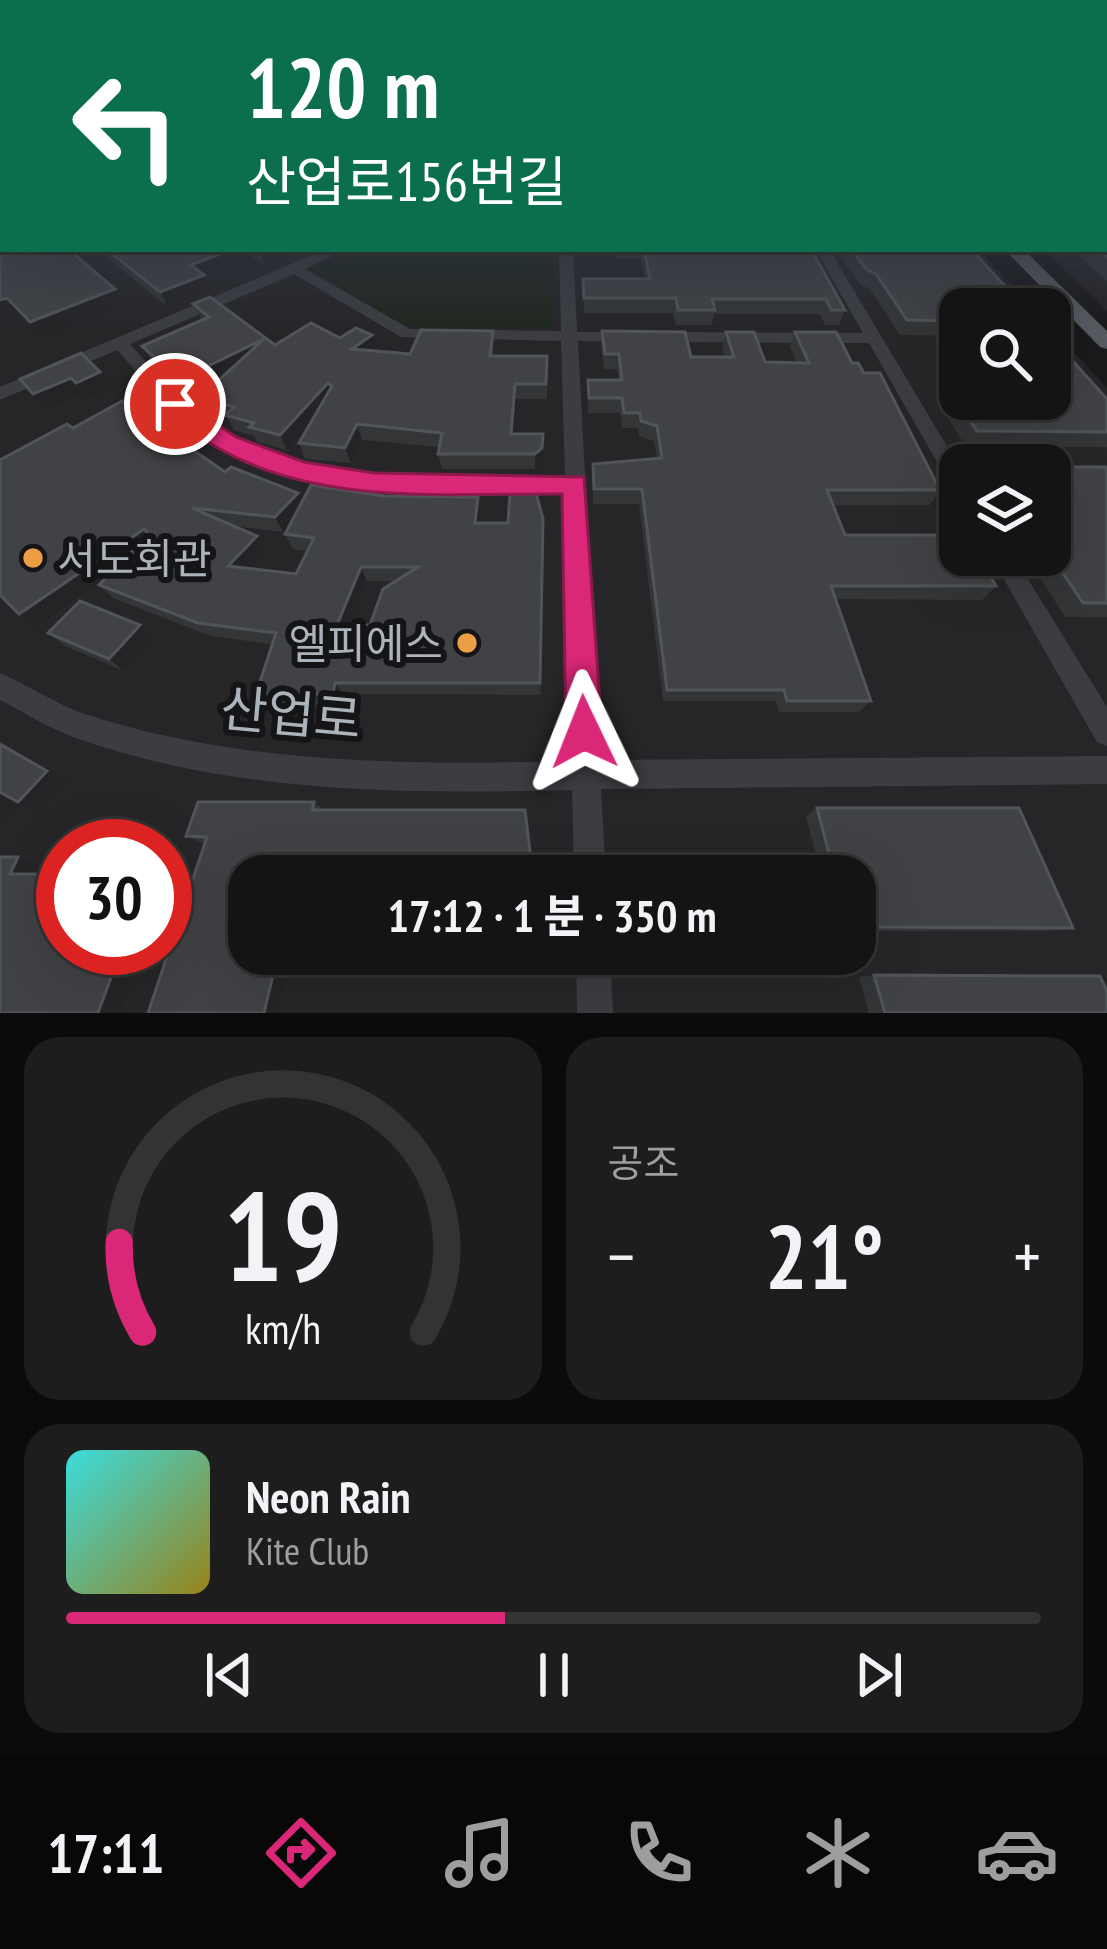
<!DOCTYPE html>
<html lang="ko">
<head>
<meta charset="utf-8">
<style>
	body { margin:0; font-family:"PT Sans Narrow","Noto Sans KR",sans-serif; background:#1d1d1e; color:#f1f3f6; height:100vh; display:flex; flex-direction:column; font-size:45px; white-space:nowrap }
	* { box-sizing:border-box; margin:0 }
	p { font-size:39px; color:#9d9ea0 }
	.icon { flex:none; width:66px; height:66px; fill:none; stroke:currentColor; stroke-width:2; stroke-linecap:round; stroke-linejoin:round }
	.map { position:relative; height:1013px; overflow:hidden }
	.drawer { display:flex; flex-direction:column; gap:24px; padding:24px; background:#0b0b0c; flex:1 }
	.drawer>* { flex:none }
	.top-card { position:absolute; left:0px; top:0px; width:1107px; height:252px; box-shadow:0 12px 48px #0002,0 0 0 3px #333334; background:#0b6e4f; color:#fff; overflow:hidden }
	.buttons { position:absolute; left:939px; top:288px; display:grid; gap:24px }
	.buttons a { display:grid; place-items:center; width:132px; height:132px; border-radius:24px; background:#141415; box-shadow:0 12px 48px #0002,0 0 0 3px #333334; font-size:60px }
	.speed { position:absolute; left:36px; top:819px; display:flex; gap:24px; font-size:60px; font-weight:700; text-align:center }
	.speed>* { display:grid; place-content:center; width:156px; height:156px; border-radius:50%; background:#141415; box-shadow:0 12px 48px #0002,0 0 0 3px #333334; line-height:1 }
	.speed .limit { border:18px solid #d22; background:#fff; color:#111 }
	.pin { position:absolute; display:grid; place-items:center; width:102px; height:102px; color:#fff; margin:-51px; border:6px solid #fff; border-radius:50%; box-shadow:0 3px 12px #0007 }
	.me { position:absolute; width:132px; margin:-66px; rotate:358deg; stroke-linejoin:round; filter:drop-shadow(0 0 9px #0008) }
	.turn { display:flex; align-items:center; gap:42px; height:252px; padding:0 48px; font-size:54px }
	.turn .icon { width:156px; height:156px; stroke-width:2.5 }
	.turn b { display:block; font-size:84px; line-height:102px }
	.big { font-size:90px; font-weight:700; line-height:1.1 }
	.drawer .widget { flex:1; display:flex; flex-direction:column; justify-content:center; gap:18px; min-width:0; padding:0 42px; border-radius:36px; background:#1d1d1e }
	.drawer .dial { align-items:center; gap:0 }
	.dial svg { height:312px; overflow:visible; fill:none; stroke:#333334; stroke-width:7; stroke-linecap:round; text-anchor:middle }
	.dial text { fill:#f1f3f6; stroke:none }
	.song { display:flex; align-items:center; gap:36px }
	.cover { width:144px; height:144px; border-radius:18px; background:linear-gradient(135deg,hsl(180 70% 55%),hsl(50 70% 35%)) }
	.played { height:12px; border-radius:6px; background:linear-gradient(90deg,#db2777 45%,#333334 45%) }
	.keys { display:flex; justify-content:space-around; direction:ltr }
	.heat { display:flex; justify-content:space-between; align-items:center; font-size:66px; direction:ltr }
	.drawer .tiles { flex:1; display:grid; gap:24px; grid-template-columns:1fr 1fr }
	.widget:last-child { grid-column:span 2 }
	.trip { position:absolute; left:228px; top:855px; width:648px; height:120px; border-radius:36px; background:#141415; box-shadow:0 12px 48px #0002,0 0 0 3px #333334; font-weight:700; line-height:120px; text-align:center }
	.tab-bar { display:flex; height:192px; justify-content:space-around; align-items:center; background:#080808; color:#9d9ea0 }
	.tab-bar .icon { width:84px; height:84px }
	.tab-bar .on { color:#db2777 }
	.tab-bar b { font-size:54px; color:#f1f3f6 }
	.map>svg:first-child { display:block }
	.built { fill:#262629; fill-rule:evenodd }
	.green { fill:#202720 }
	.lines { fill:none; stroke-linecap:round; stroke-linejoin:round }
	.minor { fill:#3b3d41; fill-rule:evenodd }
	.major { fill:#575a60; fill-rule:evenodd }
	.wall { fill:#333537; fill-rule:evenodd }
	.shaded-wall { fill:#242426 }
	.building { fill:#404245; stroke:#515458; stroke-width:3; fill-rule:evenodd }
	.route { fill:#db2777; stroke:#8e194d; stroke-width:3 }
	.poi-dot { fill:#eb9e44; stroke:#151517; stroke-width:4.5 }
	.labels { text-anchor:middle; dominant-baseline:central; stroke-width:12; stroke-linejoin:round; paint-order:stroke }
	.poi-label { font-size:42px; fill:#adb3bb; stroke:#151517; text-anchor:start }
	.near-street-label { font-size:51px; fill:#adb3bb; stroke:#151517 }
</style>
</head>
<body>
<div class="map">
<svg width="1107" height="1013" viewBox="0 0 1107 1013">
	<rect width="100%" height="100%" fill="#1a1a1c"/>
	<!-- built -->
	<g class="built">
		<polygon points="1104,187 1107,187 1107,311 1043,249 1104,249"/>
		<path d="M 38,249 L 978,249 L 1034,309 L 960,309 L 960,399 L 1050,399 L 1050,326 L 1107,388 L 1107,1013 L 0,1013 L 0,262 ZM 960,465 L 1050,465 L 1050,555 L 960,555 ZM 63,846 L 165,846 L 165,948 L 63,948 ZM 249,876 L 855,876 L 855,954 L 249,954 Z"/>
	</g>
	<!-- green -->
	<polygon class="green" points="354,249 553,249 553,328 405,326 309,269"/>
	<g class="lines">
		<!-- minor -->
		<g class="minor">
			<polygon points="3,187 3,195 0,196 0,188"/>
			<rect x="1104" y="189" width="3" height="8"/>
			<polygon points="3,220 3,228 0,229 0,221"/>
			<polygon points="3,244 3,249 9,249 0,253"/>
			<path d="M 327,249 L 346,249 L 305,269 L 410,329 L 561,331 L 559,249 L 573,249 L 577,332 L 626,332 L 634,337 L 626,342 L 578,341 L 600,760 L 1107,756 L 1107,784 L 601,789 L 606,876 L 574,876 L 572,790 C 405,794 232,794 73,737 C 48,728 24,712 0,700 L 0,673 C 28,685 54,703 82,713 C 239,765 408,765 571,761 L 565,492 C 447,492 304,508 202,436 C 169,412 144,380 117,350 L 0,400 L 0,387 ZM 294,274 L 401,337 L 561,341 L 565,477 C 453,477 316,493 218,428 C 184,406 157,374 130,344 Z"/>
			<polygon points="815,249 829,249 960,468 960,493 953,490 869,343 657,342 649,337 657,332 863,333"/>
			<polygon points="990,555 1013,555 1107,707 1107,746 1097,742"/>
			<polygon points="576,954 610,954 613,1013 577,1013"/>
		</g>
		<!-- major -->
		<polygon class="major" points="1004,249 1023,249 1107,331 1107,349 1100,347"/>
	</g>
	<!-- wall -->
	<g class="wall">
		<polygon points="1107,200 1107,281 1071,249 1104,249"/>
		<polygon points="96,249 304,249 265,265 253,257 205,277 211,290 168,307"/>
		<polygon points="614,249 811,249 845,310 839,325 825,325 820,314 714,314 712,325 676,325 673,313 584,313 583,279 645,279 641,258 615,258"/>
		<polygon points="835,249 971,249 960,309 960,336 900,335 870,289 861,285"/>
		<polygon points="193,304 275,345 340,338 376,350 410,354 493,331 493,356 547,356 547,399 515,399 513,434 543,434 543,463 535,469 442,469 438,454 440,447 362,440 351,463 305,459 299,443 310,425 287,450 257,442 254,436 234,430 227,418 207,413 199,398 219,380 188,395 152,361 142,346 202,320"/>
		<polygon points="602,331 691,357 725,357 722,347 726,332 765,362 797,363 790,347 795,332 852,363 864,373 940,490 930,505 833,505 845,535 996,586 982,600 835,599 871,701 859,712 779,712 776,701 663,701 639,504 593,504 593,464 657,459 654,441 639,436 638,428 622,428 620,413 588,413 588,380 619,380 617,369 604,369 601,346"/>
		<polygon points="954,376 960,376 960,399 1107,399 1107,448 1106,447 966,447 939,403"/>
		<path d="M 73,428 L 298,493 L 302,502 L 384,496 L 478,497 L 480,511 L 479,523 L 508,523 L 536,493 L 541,695 L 343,694 L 341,705 L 267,705 L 256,694 L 272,644 L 210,636 L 113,598 L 99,585 L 102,582 L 36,628 L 19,614 ZM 290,524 L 285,534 L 293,549 L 308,551 L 296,574 L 249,568 L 266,550 L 257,536 L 234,526 L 283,532 ZM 367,581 L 396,581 L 370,625 L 349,625 Z"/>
		<polygon points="1107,467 1107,617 1065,617 1026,555 1050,555"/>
		<polygon points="140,625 154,638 124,671 65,646 48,633"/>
		<polygon points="198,802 314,802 323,810 525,810 533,876 249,876 249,954 291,954 278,1013 148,1013 204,844 186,836"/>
		<polygon points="817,808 1073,928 1049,931 855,931 855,876 821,876 806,816"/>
		<polygon points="874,975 1107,1013 869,1013 859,977"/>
	</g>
	<!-- shaded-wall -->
	<g class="shaded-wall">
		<polygon points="233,249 250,249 253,257 205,277 211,290 168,307 160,292 191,265"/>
		<polygon points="263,249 304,249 265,265 260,251"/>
		<polygon points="115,289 124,304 41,337 30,322"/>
		<polygon points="7,298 18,312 0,319 0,300"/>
		<polygon points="372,335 376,350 352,349"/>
		<polygon points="264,339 271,354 188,395 179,380"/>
		<polygon points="100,372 111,388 88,398 76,383"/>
		<polygon points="71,378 83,393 46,409 33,394"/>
		<polygon points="328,383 333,398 287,450 280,435"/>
		<polygon points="357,424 362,440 351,463 345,448"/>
		<polygon points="543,434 543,463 535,469 535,454"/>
		<polygon points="298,493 305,508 283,532 275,517"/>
		<polygon points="478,497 480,511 478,538 475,523"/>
		<polygon points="144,529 157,543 36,628 19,614"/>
		<polygon points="257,536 266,550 238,580 228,566"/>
		<polygon points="361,567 367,581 344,638 337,625"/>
		<polygon points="140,625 154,638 124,671 109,659"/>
		<polygon points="335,683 343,694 341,705 333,694"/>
		<polygon points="0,743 67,780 40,811 19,803 0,823"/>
		<polygon points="18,857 41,864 34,880 10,874"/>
		<polygon points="122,948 143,948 120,1013 98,1013"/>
		<polygon points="278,954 291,954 278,1013 264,1013"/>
	</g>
	<!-- building -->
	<g class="building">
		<polygon points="1104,200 1107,200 1107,257 1098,249 1104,249"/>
		<polygon points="20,249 68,249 115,289 30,322 7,298 0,300 0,256"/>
		<polygon points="106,249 233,249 191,265 204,275 160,292"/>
		<polygon points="644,249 811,249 845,310 831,310 826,299 712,299 715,310 678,310 676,298 584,298 583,279 650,279"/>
		<polygon points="851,249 971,249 1026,309 960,309 960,321 907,320 876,274 867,270"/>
		<polygon points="210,297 275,345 311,323 340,338 356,328 372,335 352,349 410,354 421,330 493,331 490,356 547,356 546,384 515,384 511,434 543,434 542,448 535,454 438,454 442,433 357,424 345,448 299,443 332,386 328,383 280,435 249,427 254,423 225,415 234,407 199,398 264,339 179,380 142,346 209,317 193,304"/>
		<polygon points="602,331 685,332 691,357 734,357 726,332 754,332 765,362 809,363 795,332 836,332 852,363 858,363 864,373 880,373 940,490 827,490 845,535 960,535 960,555 979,555 996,586 831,586 871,701 787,701 784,690 667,690 642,489 594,489 593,464 662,458 657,426 641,421 640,413 624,413 622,398 589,398 588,380 622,380 619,354 605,354"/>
		<polygon points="1050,336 1107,399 1107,432 977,431 948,388 960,388 960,399 1050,399"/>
		<polygon points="81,353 100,372 76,383 71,378 33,394 20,379"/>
		<path d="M 122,401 L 225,472 L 231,467 L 298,493 L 275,517 L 192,508 L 257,536 L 228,566 L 296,574 L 314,538 L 285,534 L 311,485 L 384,496 L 478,497 L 475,523 L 508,523 L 510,493 L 536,493 L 543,519 L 540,683 L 335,683 L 333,694 L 256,694 L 276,633 L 198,623 L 99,585 L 149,535 L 144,529 L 19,614 L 0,595 L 0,460 L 67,424 L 73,428 ZM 361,567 L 418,567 L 383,589 L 370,625 L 337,625 Z"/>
		<polygon points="1050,467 1107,467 1107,603 1083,603 1050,554"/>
		<polygon points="80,601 140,625 109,659 48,633"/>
		<polygon points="0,744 47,771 18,802 0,792"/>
		<polygon points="198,802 314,802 312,810 525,810 533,876 249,876 249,954 278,954 264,1013 148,1013 207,837 186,836"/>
		<polygon points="817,808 1019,808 1073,928 855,927 855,876 835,876"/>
		<polygon points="0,857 18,857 10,874 63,874 63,948 122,948 98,1013 0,1013"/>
		<polygon points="874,975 1100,976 1107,991 1107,1013 885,1013"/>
	</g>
	<!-- sky -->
	<linearGradient id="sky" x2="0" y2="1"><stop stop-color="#0e0e0f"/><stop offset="0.57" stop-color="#383e4b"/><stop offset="1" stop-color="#383e4b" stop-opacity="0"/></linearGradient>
	<rect width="1107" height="329" fill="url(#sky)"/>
	<!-- route -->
	<path class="route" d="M 175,396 L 236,437 L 304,462 L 374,473 L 584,477 L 602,732 L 597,745 L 584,750 L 572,745 L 566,732 L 562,494 C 449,493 320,507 218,448 C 200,438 183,422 166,409 L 163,404 Z"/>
	<!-- markers -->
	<g class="poi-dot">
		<circle cx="33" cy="558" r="12"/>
		<circle cx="467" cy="643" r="12"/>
	</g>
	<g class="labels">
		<!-- poi labels -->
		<g class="poi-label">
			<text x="57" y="558">서도회관</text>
			<text x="443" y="643" text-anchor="end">엘피에스</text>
		</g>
		<!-- near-street labels -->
		<g class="near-street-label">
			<text transform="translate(291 713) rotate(5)">산업로</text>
		</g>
	</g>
</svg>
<div class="buttons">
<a><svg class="icon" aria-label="search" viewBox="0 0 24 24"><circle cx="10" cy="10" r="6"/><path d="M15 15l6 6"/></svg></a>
<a><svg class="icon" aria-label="layers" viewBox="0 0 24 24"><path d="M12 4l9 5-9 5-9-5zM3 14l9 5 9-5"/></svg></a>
</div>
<div class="speed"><div class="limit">30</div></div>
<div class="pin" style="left:175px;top:404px;background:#d93025"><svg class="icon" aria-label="arrive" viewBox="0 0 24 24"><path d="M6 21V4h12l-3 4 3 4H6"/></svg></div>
<svg class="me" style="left:584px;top:732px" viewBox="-20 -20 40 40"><path d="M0-17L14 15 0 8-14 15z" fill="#db2777" stroke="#fff" stroke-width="4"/></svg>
<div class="trip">17:12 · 1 분 · 350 m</div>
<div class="top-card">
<div class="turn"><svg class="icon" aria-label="left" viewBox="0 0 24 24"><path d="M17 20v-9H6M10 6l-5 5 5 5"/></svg><div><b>120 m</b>산업로156번길</div></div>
</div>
</div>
<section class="drawer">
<div class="tiles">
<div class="widget dial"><svg viewBox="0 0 100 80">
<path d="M14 69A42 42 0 1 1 86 69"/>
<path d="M14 69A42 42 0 0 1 8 46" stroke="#db2777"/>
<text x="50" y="56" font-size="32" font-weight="700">19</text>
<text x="50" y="72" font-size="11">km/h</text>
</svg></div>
<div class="widget"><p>공조</p>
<div class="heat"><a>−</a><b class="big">21°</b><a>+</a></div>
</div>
<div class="widget">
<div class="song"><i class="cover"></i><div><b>Neon Rain</b><p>Kite Club</p></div></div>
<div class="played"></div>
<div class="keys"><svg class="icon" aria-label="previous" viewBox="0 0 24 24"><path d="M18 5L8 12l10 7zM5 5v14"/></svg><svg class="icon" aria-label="pause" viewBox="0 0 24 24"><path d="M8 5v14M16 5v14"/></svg><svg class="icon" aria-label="next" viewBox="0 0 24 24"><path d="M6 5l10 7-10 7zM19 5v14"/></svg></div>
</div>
</div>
</section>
<nav class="tab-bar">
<b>17:11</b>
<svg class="icon on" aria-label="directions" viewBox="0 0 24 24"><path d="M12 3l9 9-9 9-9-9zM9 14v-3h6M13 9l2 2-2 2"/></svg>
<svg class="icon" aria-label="music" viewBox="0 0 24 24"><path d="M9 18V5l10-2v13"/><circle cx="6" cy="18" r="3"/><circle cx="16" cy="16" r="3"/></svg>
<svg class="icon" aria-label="phone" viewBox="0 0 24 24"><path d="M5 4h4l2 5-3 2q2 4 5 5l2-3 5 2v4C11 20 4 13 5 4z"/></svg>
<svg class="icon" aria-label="climate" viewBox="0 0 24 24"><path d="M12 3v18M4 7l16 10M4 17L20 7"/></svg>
<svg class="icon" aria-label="car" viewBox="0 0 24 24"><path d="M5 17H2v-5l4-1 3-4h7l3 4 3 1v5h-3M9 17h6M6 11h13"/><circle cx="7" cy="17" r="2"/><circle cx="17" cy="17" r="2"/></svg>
</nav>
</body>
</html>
